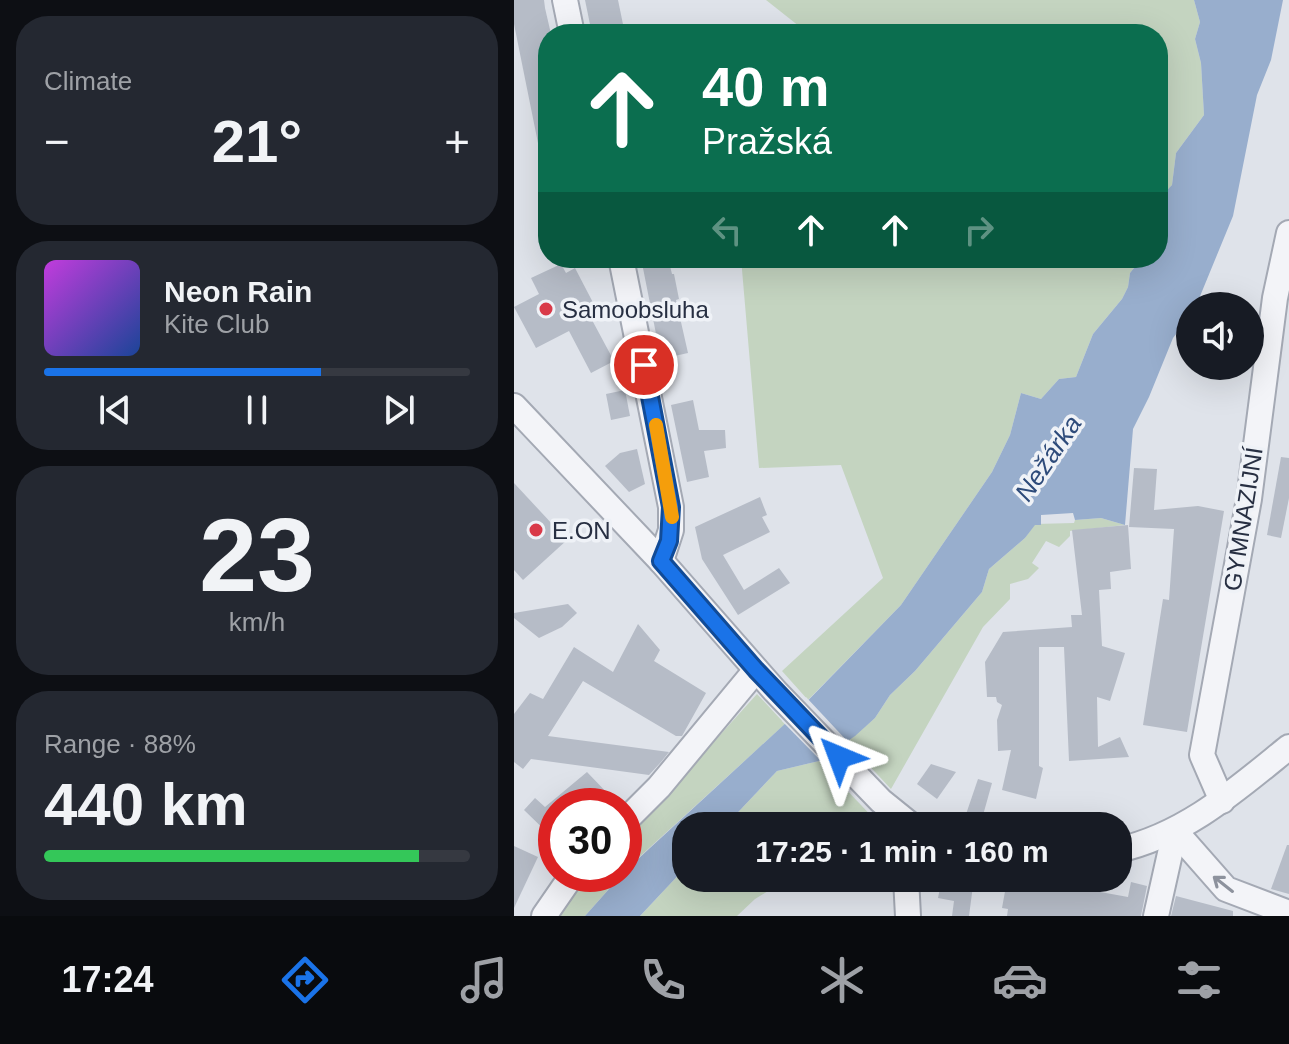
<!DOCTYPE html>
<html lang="en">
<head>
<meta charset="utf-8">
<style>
	body { margin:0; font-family:Arial,sans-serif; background:#242831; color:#f1f3f6; height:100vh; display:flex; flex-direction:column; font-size:30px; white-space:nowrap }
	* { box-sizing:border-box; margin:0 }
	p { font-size:26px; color:#9ea1a6 }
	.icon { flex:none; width:44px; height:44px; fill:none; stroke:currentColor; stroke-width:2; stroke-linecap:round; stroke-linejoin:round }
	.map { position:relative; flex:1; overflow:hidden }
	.details { display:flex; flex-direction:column; gap:16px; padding:16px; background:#0d0f14; width:514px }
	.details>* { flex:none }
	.banner { position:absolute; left:24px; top:24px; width:630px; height:244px; border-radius:32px; box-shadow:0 8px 32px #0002; background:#0b6e4f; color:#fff; overflow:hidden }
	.controls { position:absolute; left:662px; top:292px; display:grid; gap:16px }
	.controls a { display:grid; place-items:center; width:88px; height:88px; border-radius:50%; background:#171b24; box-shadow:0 8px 32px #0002; font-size:40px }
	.speed { position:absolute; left:24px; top:788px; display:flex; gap:16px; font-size:40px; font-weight:700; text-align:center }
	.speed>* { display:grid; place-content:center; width:104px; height:104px; border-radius:50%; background:#171b24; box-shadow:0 8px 32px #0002; line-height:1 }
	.speed .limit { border:12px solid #d22; background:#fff; color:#111 }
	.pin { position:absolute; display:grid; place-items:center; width:68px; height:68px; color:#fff; margin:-34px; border:4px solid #fff; border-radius:50%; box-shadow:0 2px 8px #0007 }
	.me { position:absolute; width:88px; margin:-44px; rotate:316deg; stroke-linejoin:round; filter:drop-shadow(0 0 6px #0008) }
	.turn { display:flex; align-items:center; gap:28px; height:168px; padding:0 32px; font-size:36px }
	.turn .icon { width:104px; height:104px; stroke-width:2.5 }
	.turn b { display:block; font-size:56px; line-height:68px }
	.lanes { display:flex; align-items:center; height:76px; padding:0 32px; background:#0003; justify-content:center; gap:40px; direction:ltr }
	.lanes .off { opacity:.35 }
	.big { font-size:60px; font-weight:700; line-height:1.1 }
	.details .card { flex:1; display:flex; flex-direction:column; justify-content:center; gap:12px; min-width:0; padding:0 28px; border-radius:32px; background:#242831 }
	.details .dial { align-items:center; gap:0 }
	.dial b { font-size:104px; line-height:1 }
	.song { display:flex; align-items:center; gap:24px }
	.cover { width:96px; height:96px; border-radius:12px; background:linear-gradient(135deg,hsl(290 70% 55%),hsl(220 70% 35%)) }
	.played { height:8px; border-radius:4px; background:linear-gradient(90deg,#1a73e8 65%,#363941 65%) }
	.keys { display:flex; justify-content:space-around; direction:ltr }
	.heat { display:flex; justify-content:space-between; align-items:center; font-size:44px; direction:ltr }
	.charge { height:12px; border-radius:6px; background:linear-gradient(90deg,#34c759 88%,#363941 0) }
	.trip { position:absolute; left:158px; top:812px; width:460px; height:80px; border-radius:32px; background:#171b24; box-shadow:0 8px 32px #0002; font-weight:700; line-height:80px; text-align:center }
	.tabs { display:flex; height:128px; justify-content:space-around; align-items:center; background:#090b0e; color:#9ea1a6 }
	.tabs .icon { width:56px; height:56px }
	.tabs .active { color:#1a73e8 }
	.tabs b { font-size:36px; color:#f1f3f6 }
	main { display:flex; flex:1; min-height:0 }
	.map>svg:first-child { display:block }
	.green { fill:#c4d4c0 }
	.water { fill:#98aecd }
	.pier { fill:#dfe3ea }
	.building { fill:#b6bcc7 }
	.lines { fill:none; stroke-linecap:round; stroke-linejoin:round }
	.minor-casing { stroke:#a4a9b4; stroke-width:28 }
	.minor { stroke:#f3f4f8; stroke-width:24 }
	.oneway { stroke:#8d929d }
	.route-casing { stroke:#114b97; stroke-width:20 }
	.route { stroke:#1a73e8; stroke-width:14 }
	.slow { stroke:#f59e0b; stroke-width:14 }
	.poi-dot { fill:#d93a49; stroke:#eff2f7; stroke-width:3 }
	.labels { text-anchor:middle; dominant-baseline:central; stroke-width:7; stroke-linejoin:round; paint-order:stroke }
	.poi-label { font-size:24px; fill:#272f42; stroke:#eff2f7; text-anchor:start }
	.street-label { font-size:24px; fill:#272f42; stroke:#eff2f7 }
	.water-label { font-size:26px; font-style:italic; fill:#2e4b7a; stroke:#eff2f7 }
</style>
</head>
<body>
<main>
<section class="details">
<div class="card"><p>Climate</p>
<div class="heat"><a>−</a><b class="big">21°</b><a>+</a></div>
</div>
<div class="card">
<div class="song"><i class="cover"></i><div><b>Neon Rain</b><p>Kite Club</p></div></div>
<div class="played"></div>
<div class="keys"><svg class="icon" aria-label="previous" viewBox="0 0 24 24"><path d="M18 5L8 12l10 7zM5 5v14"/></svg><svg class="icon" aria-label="pause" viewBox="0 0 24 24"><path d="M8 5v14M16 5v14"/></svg><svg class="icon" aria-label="next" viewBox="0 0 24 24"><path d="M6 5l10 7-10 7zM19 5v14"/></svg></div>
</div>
<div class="card dial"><b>23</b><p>km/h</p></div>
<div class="card"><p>Range · 88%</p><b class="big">440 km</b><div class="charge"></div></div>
</section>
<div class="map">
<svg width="775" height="916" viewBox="0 0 775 916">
	<rect width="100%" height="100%" fill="#dfe3ea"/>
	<!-- green -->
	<g class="green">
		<polygon points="252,0 680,0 686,22 681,39 687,63 690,115 662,153 658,185 644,203 644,34 295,34"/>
		<polygon points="227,258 628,258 616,273 614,287 608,299 579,334 562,377 545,379 527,399 507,393 496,435 478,472 387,605 294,700 268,671 369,578 327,465 245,468"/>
		<polygon points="587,518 611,525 556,531 556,536 545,547 532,541 518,563 525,568 514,579 496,584 496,599 469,627 377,789 333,742 361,718 376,695 401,671 468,592 475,569 511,538 521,524 560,523 561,520"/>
		<polygon points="243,694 271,724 110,871 110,838 112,839"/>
		<polygon points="305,761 367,826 211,826 263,771"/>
		<polygon points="172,867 172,878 276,878 241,899 223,916 126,916"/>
		<polygon points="73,874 108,874 71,916 43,916"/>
	</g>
	<!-- water -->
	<polygon class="water" points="680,0 769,0 757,60 743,95 719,216 682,306 676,306 676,316 659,338 635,397 619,429 611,525 587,518 561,520 559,513 527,515 527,525 521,525 511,538 475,569 468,592 401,671 376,695 361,718 341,736 305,761 263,771 211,826 172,826 172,867 126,916 71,916 111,871 274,721 387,605 478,472 496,435 507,393 527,399 545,379 562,377 579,334 608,299 614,287 616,273 628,258 644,258 645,199 658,185 662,153 690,115 687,63 681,39 686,22"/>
	<!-- pier -->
	<polygon class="pier" points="292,697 336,744 309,763 268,721"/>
	<!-- building -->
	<g class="building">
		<polygon points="0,0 30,0 31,8 37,34 34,34 34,157 27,158 0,24"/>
		<polygon points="71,0 104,0 111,34 78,34"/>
		<polygon points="127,258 154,258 158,274 160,274 165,299 162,300 174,353 147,359"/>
		<polygon points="47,264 52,273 61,268 86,316 78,320 100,361 77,373 55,331 22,348 0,307 25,294 17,278"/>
		<polygon points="111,390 116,416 97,420 92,394"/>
		<polygon points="179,400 185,430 211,430 212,448 190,451 195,477 173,482 157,405"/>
		<polygon points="123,449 131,484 115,492 91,466 106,453"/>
		<polygon points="767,457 775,458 775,498 767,538 753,535"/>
		<polygon points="620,468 643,469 640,510 684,506 710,511 673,732 629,725 649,599 655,600 660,529 615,527"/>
		<polygon points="0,483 53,540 9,580 0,570"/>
		<polygon points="246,497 253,515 248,517 256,532 209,555 230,590 265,568 276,583 224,615 188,559 181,527"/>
		<polygon points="614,525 617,569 596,572 597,589 585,590 588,646 611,653 596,701 583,697 584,747 606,737 615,757 555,761 550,647 525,647 525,766 529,768 522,799 488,790 497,750 484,751 483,720 488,705 483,702 482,697 473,697 471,662 489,632 558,627 557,615 568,615 558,530"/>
		<polygon points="54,604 63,613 48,627 25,638 0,618 0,613"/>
		<polygon points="124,624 146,650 140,661 192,693 168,736 162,736 69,681 34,736 155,752 147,762 135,775 17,759 9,769 0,762 0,714 16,693 29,699 60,647 99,672"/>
		<polygon points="417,764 442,772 423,799 403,784"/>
		<polygon points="73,772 96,796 84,806 42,806 42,841 10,810 21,798 31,807"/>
		<polygon points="464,779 478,783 466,826 448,826"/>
		<polygon points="773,845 775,845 775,894 757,889"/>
		<polygon points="0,846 24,857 0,908"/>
		<polygon points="428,878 460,878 455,916 438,916 440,901 424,898"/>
		<polygon points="500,878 532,878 531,882 614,897 617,882 633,886 627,916 493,916 494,909 488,908 492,886 498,887"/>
		<polygon points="662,896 719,911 719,916 657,916"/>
	</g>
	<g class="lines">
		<defs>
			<g id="minor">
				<polyline points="51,0 58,34"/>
				<polyline points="107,258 157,507 157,530 147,561"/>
				<polyline points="0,406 147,561 261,691 367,801 398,826"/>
				<polyline points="708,801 688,755 735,499 761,298 775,233"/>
				<polyline points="110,822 145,787 242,670"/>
				<polyline points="661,831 712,889 775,913"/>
				<path d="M 604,850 C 672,835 723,789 775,747"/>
				<polyline points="392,878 394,916"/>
				<polyline points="30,916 59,874"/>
				<polyline points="642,916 661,831"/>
			</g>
		</defs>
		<!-- minor casing -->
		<use href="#minor" class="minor-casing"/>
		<!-- minor -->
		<use href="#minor" class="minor"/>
	</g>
	<!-- one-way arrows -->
	<defs><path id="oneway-shaft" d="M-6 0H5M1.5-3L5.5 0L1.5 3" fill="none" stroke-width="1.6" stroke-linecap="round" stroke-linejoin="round" transform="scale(2)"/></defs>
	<use class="oneway" href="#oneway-shaft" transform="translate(709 884) rotate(-142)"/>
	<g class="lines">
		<defs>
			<polyline id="route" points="130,365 157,507 155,541 147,561 242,670 325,757"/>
		</defs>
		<!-- route casing -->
		<use href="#route" class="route-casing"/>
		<!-- route -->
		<use href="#route" class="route"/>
		<!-- slow -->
		<polyline class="slow" points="142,425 158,517"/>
	</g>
	<!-- markers -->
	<g class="poi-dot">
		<circle cx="32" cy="309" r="8"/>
		<circle cx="22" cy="530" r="8"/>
	</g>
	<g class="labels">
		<!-- poi labels -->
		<g class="poi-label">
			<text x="48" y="309">Samoobsluha</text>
			<text x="38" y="530">E.ON</text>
		</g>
		<!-- street labels -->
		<g class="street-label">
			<text transform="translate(729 519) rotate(-81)">GYMNAZIJNÍ</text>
		</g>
		<!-- water labels -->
		<g class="water-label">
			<text transform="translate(534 458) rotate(-56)">Nežárka</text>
		</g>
	</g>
</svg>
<div class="controls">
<a><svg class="icon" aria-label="sound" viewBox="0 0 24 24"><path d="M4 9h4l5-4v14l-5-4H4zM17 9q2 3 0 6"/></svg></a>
</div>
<div class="speed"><div class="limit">30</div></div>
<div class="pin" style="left:130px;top:365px;background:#d93025"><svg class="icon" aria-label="arrive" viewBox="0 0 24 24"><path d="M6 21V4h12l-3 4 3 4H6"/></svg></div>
<svg class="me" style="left:325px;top:757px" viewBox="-20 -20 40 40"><path d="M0-17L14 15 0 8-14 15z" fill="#1a73e8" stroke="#fff" stroke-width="4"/></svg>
<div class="trip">17:25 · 1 min · 160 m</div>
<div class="banner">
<div class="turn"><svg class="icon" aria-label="ahead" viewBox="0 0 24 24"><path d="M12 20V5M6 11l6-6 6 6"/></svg><div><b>40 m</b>Pražská</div></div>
<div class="lanes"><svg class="icon off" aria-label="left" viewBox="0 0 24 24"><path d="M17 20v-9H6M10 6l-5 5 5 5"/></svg><svg class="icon" aria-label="ahead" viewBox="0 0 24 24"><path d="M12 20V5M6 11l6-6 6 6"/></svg><svg class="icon" aria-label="ahead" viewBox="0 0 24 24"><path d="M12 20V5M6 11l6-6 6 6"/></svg><svg class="icon off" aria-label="right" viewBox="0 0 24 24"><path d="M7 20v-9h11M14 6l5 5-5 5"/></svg></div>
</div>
</div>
</main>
<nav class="tabs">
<b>17:24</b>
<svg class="icon active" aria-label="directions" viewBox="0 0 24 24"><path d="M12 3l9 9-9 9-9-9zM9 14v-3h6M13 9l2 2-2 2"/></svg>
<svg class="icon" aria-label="music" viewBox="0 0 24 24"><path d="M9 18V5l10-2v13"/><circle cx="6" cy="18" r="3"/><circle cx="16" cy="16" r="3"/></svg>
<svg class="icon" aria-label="phone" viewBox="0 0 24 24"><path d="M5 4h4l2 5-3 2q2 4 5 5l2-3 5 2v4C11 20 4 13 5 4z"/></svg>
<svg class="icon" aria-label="climate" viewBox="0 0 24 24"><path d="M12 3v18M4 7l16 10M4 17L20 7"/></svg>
<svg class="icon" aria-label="car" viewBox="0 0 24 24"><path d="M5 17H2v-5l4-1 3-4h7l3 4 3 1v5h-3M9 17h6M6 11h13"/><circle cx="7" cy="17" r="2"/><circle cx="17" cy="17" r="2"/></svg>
<svg class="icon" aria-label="filters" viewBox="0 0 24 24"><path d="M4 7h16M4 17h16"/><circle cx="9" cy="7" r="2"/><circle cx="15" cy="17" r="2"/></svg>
</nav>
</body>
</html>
